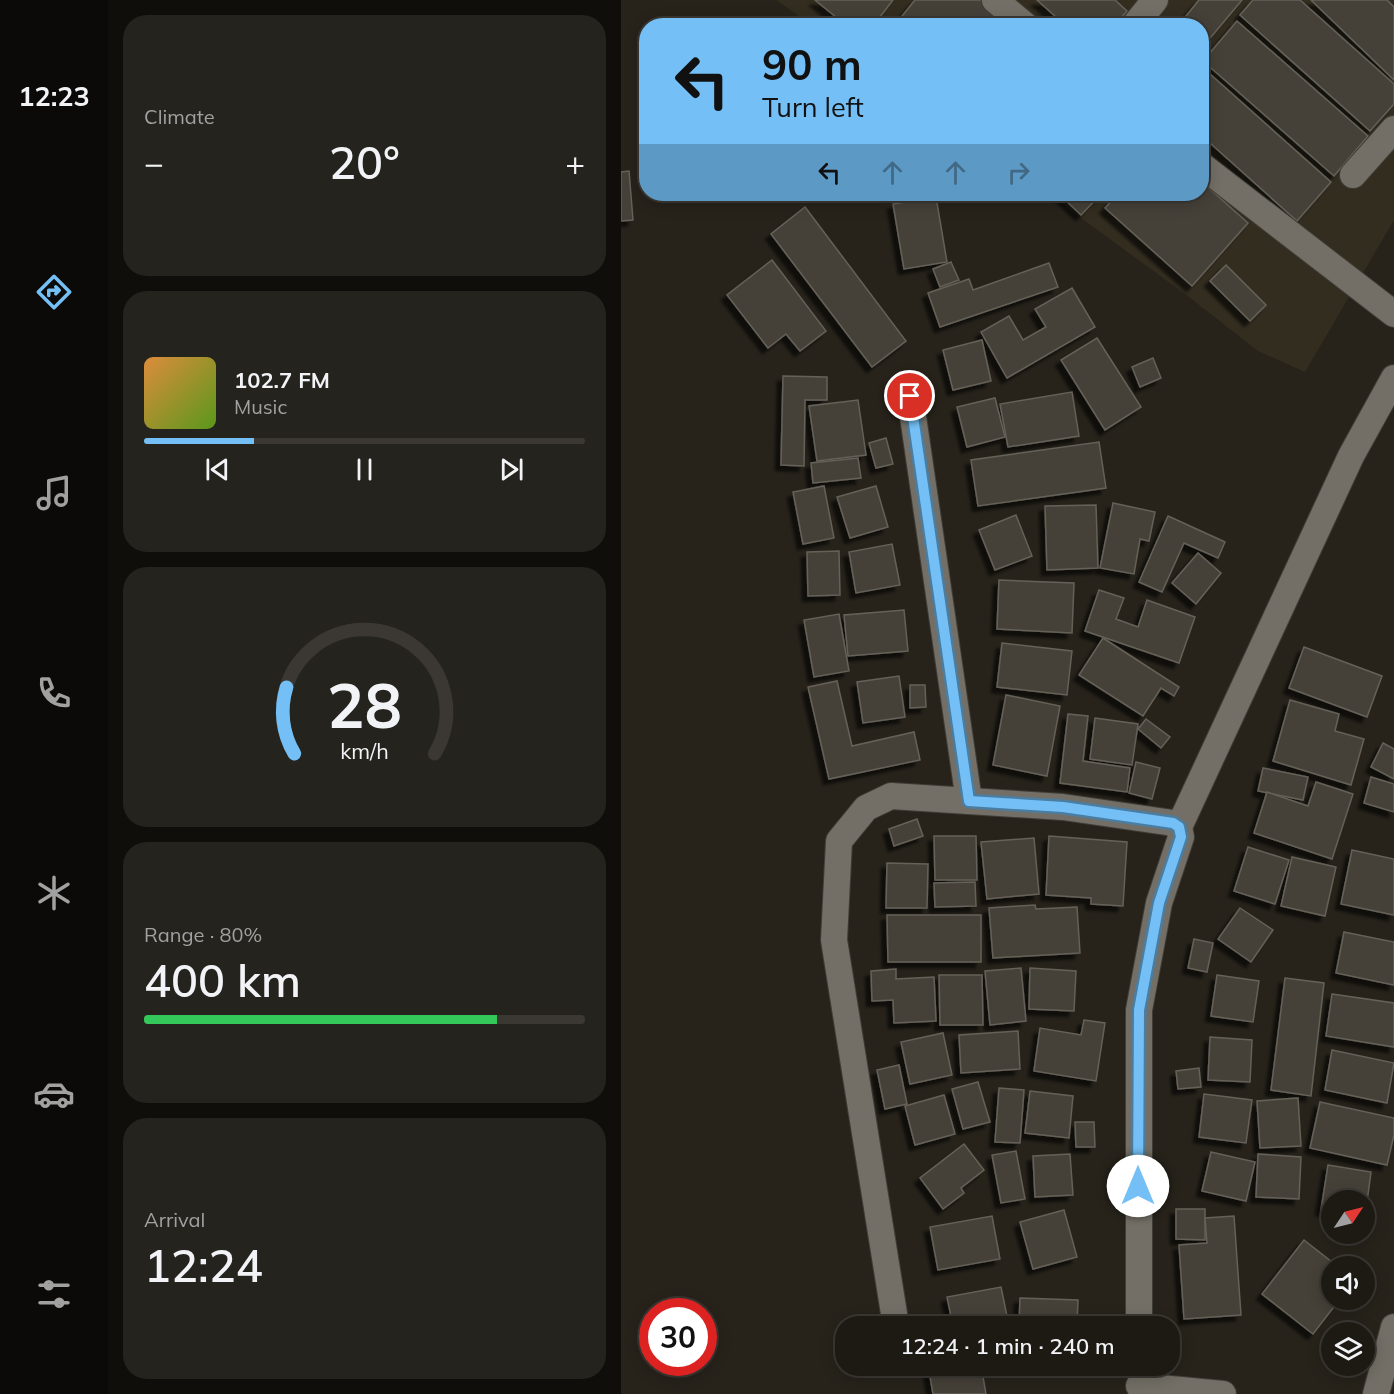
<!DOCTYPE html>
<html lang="en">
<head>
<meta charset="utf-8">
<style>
	body { margin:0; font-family:Mulish,sans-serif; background:#25231d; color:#f1f3f6; height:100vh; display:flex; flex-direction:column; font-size:22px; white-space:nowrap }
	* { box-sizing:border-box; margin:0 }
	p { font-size:20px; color:#a0a1a0 }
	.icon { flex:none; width:33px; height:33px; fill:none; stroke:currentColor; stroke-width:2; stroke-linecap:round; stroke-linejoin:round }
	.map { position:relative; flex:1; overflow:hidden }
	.details { display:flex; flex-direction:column; gap:15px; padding:15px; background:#100e0b; width:513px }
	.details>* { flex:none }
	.banner { position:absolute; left:18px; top:18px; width:570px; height:183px; border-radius:24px; box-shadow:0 3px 15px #0003,0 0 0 2px #3b3834; background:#74c0f6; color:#111; overflow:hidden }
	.needle { width:39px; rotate:55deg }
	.controls { position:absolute; left:700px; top:1190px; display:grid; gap:12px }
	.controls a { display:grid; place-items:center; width:54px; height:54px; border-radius:50%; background:#1d1a14; box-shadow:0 3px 15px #0003,0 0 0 2px #3b3834; font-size:30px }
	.speed { position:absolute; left:18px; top:1298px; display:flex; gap:12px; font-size:30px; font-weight:700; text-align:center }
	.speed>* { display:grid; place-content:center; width:78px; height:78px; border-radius:50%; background:#1d1a14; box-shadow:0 3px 15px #0003,0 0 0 2px #3b3834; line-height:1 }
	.speed .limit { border:9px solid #d22; background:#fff; color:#111 }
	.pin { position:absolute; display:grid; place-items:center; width:51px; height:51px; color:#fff; margin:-26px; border:3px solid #fff; border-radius:50%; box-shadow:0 2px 6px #0007 }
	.me { position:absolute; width:66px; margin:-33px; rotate:0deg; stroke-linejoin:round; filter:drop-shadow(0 0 4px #0008) }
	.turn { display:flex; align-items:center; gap:21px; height:126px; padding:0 24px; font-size:27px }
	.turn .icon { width:78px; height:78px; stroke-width:2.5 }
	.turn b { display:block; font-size:42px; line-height:51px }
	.lanes { display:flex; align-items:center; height:57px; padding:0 24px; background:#0003; justify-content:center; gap:30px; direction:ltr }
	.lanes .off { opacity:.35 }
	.big { font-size:45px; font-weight:600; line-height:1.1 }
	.details .card { flex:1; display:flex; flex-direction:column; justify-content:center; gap:9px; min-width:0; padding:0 21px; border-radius:24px; background:#25231d }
	.details .dial { align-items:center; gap:0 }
	.dial svg { height:156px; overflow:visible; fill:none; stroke:#3b3834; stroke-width:7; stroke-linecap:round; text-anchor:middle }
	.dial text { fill:#f1f3f6; stroke:none }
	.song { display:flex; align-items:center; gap:18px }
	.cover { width:72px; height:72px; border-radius:9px; background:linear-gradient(135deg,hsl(30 70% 55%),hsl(90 70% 35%)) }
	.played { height:6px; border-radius:3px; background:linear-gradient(90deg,#74c0f6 25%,#3b3834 25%) }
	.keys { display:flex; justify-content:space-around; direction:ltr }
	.heat { display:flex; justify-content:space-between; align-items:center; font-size:33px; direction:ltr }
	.charge { height:9px; border-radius:4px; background:linear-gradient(90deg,#34c759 80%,#3b3834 0) }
	.trip { position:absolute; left:214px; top:1316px; width:345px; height:60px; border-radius:24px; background:#1d1a14; box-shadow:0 3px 15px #0003,0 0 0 2px #3b3834; font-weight:600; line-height:60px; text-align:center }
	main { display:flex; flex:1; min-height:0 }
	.tab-bar { display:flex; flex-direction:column; width:108px; justify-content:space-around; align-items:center; background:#0c0a08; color:#a0a1a0 }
	.tab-bar .icon { width:42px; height:42px }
	.tab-bar .selected { color:#74c0f6 }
	.tab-bar b { font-size:27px; color:#f1f3f6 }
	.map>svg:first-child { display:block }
	.built { fill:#332d20 }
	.building { fill:#454139; stroke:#656158; stroke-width:1.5; filter:url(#shadow) }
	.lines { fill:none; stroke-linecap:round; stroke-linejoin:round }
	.minor-casing { stroke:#3f3d37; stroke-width:28 }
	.minor { stroke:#736f66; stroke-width:26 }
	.route-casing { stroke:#4b7da0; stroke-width:15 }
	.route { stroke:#74c0f6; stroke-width:10 }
</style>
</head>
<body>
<main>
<nav class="tab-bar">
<b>12:23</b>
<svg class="icon selected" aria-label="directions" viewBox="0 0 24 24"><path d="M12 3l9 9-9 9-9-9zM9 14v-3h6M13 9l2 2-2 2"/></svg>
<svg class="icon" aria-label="music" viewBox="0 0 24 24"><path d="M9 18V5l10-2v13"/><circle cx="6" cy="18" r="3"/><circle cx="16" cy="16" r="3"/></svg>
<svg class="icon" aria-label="phone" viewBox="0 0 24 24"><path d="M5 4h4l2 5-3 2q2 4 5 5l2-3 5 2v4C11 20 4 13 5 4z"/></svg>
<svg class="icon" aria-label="climate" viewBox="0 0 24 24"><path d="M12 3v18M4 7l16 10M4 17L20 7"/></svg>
<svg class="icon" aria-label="car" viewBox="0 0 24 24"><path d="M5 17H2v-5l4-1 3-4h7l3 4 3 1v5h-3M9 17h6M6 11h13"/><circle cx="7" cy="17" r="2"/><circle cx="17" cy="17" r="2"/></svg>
<svg class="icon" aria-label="filters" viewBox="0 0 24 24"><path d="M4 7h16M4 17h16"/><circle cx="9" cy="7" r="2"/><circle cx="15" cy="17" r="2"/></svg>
</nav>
<section class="details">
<div class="card"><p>Climate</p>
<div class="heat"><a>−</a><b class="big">20°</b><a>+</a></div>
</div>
<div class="card">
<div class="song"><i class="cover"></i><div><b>102.7 FM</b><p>Music</p></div></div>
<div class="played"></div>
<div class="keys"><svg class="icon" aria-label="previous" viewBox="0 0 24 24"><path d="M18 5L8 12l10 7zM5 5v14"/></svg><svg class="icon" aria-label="pause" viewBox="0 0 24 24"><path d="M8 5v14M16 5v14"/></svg><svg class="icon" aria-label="next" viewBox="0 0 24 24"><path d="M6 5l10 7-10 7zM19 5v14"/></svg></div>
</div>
<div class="card dial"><svg viewBox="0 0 100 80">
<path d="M14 69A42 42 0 1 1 86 69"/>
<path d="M14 69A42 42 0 0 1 10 35" stroke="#74c0f6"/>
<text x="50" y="56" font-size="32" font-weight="700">28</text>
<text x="50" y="72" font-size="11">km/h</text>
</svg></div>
<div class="card"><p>Range · 80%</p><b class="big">400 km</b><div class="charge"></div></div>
<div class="card"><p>Arrival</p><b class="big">12:24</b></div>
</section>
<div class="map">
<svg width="773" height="1394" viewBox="0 0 773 1394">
	<defs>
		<filter id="shadow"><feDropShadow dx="-5.5" dy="5.5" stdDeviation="1.5" flood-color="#0009"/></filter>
	</defs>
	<rect width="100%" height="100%" fill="#27231b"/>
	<!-- built -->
	<polygon class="built" points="155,0 773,0 773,220 684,372 637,351 564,294 427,194 580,194 580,26 191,25"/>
	<!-- building -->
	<g class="building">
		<polygon points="194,0 272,0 252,26 226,26"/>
		<polygon points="294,0 360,0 391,26 273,26"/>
		<polygon points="416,0 494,0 506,11 493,26 445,26"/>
		<polygon points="578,0 621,0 580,49 580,26 557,26"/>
		<polygon points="632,0 679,0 773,84 773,104 749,131 619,15"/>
		<polygon points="690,0 766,0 773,7 773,80"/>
		<polygon points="616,21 747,136 713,176 582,61"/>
		<polygon points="580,66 710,182 676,221 580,135"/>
		<polygon points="8,171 12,220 0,221 0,172"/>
		<polygon points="580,181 627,223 571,286 484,208 497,194 580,194"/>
		<polygon points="438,194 480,194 460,215"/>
		<polygon points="315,197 326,262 283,269 272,204"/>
		<polygon points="184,207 285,341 251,367 150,234"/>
		<polygon points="151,260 205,331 179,351 165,334 147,348 106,295"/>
		<polygon points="330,262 338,280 319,287 312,269"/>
		<polygon points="428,263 437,287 319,327 307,293 348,279 352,290"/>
		<polygon points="605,265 645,305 629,321 589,281"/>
		<polygon points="451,288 474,327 386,378 360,332 388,316 402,340 425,327 414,309"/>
		<polygon points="476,338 520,407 484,430 440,360"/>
		<polygon points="361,340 370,381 332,390 322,350"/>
		<polygon points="532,358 540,378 519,387 511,367"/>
		<polygon points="162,376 206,377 206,400 184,400 183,466 160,465"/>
		<polygon points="451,392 458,436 387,447 379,404"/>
		<polygon points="374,398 384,437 346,447 336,407"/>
		<polygon points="237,400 245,455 196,461 188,406"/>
		<polygon points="265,438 272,464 255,468 248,443"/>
		<polygon points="478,442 485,488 357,506 350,460"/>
		<polygon points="237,458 240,478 192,483 190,463"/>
		<polygon points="203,486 213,538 182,544 172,492"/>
		<polygon points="255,486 267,527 229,538 216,497"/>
		<polygon points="492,503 534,512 528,541 519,539 513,574 479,568"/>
		<polygon points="475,505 477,568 426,570 424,506"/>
		<polygon points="395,515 411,556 374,570 358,530"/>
		<polygon points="547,516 604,542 597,558 563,543 541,592 518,582"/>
		<polygon points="271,544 279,585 235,593 228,552"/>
		<polygon points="218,551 219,595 187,596 186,552"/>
		<polygon points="577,553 600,573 575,604 551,583"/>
		<polygon points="378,580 453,583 451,633 376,629"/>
		<polygon points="478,590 503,598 495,619 517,627 526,600 574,617 558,663 464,631"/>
		<polygon points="283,610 287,651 227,656 223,615"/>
		<polygon points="218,614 228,671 193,677 183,620"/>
		<polygon points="482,638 558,687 553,696 540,688 522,716 458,675"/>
		<polygon points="381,643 451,651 446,695 376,687"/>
		<polygon points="683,647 761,676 746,717 668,688"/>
		<polygon points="278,676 284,717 242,723 236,682"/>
		<polygon points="216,681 231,746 293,732 299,760 208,779 187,687"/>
		<polygon points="289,685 304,685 305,707 289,708"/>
		<polygon points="385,695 439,706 426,776 372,765"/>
		<polygon points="669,700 718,714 714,731 743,739 730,785 652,761"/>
		<polygon points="447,714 467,716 462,761 509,768 506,792 439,783"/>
		<polygon points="474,718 517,724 511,765 469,759"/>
		<polygon points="525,719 549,737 540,748 517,729"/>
		<polygon points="762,743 773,749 773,779 750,767"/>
		<polygon points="515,762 539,768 531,799 508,793"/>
		<polygon points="642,768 687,777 682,800 637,791"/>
		<polygon points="750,777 773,784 773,812 743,803"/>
		<polygon points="695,782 732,794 711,859 633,833 646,792 687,806"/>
		<polygon points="296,819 302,836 273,846 268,829"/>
		<polygon points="313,836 355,836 356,880 314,880"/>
		<polygon points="428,836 506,842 502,906 470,904 470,898 425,895"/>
		<polygon points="413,838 418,894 366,899 360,842"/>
		<polygon points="627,847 668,860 654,904 613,891"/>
		<polygon points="731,850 773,859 773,915 720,904"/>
		<polygon points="671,857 715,867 704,916 660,906"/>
		<polygon points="266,863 307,864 306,908 265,908"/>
		<polygon points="354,882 355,906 314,907 313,883"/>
		<polygon points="414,905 415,909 456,907 459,953 372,958 368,908"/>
		<polygon points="619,908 652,930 630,962 597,939"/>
		<polygon points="266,915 360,915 360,962 267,962"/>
		<polygon points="723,932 773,942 773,985 715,973"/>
		<polygon points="573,939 592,943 586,972 567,968"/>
		<polygon points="400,968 405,1021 369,1025 364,971"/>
		<polygon points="409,968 455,971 453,1011 408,1009"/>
		<polygon points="275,969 275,979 313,977 315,1021 273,1023 272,1000 251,1001 250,971"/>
		<polygon points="318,975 361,975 362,1025 319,1025"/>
		<polygon points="596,975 638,981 632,1022 590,1016"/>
		<polygon points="664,978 703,983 690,1096 650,1090"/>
		<polygon points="711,994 773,1003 773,1047 705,1036"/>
		<polygon points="463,1020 484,1023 475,1081 413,1071 419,1028 460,1035"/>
		<polygon points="397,1031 399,1069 340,1073 338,1035"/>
		<polygon points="322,1033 331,1075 289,1084 280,1042"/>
		<polygon points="589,1037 631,1040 629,1082 587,1080"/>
		<polygon points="711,1050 773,1063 766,1103 704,1090"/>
		<polygon points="278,1065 286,1104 264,1109 256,1070"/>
		<polygon points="578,1068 580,1087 557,1089 555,1071"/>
		<polygon points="357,1082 369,1122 342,1129 331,1089"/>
		<polygon points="378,1088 403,1090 399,1143 374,1142"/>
		<polygon points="409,1091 452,1096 448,1138 404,1133"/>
		<polygon points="583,1094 631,1100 625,1143 578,1137"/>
		<polygon points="323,1095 334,1134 294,1145 284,1106"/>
		<polygon points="677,1098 680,1146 639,1148 636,1101"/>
		<polygon points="699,1102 773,1118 773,1135 766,1165 689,1148"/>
		<polygon points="454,1122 473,1122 474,1147 455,1147"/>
		<polygon points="343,1144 363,1170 340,1188 343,1193 322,1209 299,1178"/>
		<polygon points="395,1151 404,1199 380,1203 371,1155"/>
		<polygon points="590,1152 634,1162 625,1201 581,1191"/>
		<polygon points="449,1154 452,1195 414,1197 412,1156"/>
		<polygon points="637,1154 680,1157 678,1199 635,1197"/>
		<polygon points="707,1165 750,1172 744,1217 744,1200 711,1200 711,1212 700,1210"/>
		<polygon points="555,1209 584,1209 584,1240 555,1239"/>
		<polygon points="443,1210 456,1257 412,1269 399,1222"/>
		<polygon points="371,1216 379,1259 317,1270 309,1227"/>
		<polygon points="613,1216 620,1315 563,1319 558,1245 586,1243 584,1218"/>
		<polygon points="683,1240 716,1266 711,1266 711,1299 719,1299 692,1334 641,1294"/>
		<polygon points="380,1287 388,1326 332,1326 326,1297"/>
		<polygon points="399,1298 457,1300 456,1326 398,1326"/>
		<polygon points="307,1365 360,1365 365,1394 312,1394"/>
	</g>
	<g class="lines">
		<defs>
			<g id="minor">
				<polyline points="374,0 405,26"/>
				<polyline points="513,26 534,0"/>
				<polyline points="580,165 773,314"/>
				<polyline points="732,175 773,129"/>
				<polyline points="289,396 348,801"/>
				<polyline points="275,1326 213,940 218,841 245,808 270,796 442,807 552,823 558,827"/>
				<polyline points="518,1326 518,1010 538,903 560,837 558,827 730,456 773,378"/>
				<polyline points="518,1386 602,1394"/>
				<polyline points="755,1394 773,1327"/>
			</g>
		</defs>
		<!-- minor casing -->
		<use href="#minor" class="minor-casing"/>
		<!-- minor -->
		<use href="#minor" class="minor"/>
	</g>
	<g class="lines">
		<defs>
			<polyline id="route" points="289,396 348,801 442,807 552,823 558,827 560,837 538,903 518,1010 517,1186"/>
		</defs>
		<!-- route casing -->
		<use href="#route" class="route-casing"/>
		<!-- route -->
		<use href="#route" class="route"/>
	</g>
</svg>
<div class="controls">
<a><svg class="needle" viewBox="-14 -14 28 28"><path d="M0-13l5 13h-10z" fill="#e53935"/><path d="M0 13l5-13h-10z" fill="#a0a1a0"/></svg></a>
<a><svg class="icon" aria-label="sound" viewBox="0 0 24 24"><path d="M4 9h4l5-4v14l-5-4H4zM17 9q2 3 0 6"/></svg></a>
<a><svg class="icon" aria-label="layers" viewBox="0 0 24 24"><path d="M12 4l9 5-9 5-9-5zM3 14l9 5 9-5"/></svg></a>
</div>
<div class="speed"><div class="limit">30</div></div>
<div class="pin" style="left:289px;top:396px;background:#d93025"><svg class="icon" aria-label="arrive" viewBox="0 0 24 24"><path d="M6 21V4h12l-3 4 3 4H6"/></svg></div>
<svg class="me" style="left:517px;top:1186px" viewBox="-20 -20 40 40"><circle r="19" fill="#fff"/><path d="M0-13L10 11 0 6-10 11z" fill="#74c0f6"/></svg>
<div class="trip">12:24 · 1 min · 240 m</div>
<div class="banner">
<div class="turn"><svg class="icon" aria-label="left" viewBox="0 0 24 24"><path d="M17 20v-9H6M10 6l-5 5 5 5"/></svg><div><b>90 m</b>Turn left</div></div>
<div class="lanes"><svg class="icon" aria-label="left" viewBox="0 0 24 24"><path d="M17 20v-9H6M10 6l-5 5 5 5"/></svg><svg class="icon off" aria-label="ahead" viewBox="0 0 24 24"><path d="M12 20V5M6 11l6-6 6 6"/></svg><svg class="icon off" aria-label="ahead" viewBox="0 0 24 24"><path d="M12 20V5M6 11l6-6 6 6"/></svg><svg class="icon off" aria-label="right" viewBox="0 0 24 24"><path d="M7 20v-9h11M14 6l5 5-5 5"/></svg></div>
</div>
</div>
</main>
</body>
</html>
